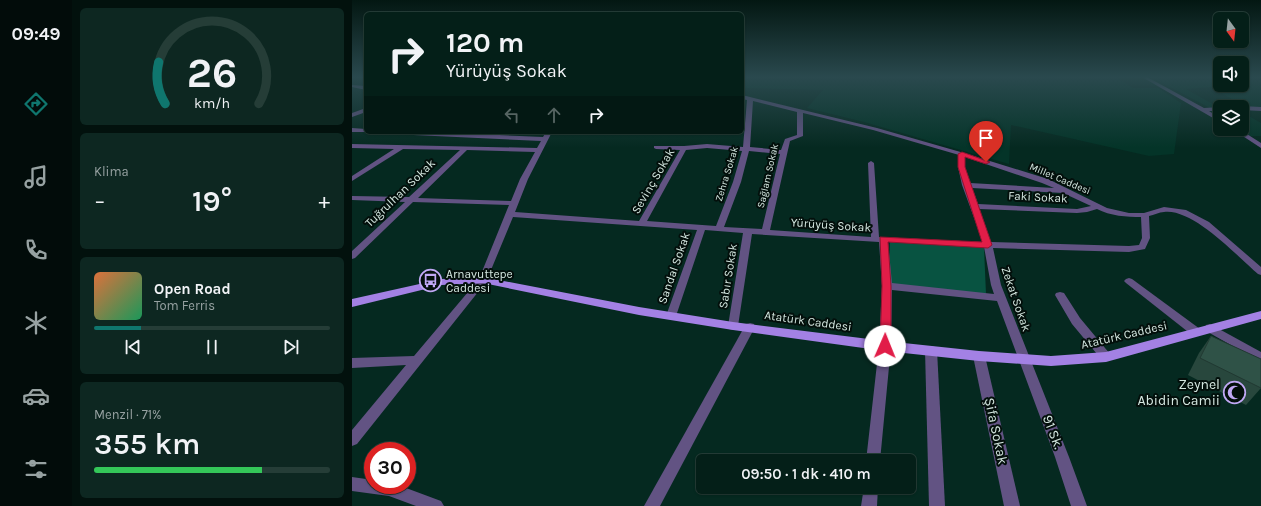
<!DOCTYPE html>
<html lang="tr">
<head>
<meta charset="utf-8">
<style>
	body { margin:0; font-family:Karla,sans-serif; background:#0d2721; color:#f1f3f6; height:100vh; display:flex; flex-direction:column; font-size:15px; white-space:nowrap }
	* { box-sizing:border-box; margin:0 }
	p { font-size:13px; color:#97a2a2 }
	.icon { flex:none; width:22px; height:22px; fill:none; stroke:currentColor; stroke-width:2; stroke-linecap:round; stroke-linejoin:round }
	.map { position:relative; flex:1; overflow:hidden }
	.drawer { display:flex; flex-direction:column; gap:8px; padding:8px; background:#02110d; width:280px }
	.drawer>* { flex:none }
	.banner { position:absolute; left:12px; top:12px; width:380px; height:122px; border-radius:6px; box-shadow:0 1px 3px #0004,0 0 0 1px #253d37; background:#041f18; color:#f1f3f6; overflow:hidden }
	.needle { width:26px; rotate:165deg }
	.buttons { position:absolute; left:861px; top:12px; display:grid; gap:8px }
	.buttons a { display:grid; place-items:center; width:36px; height:36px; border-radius:6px; background:#041f18; box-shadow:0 1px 3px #0004,0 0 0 1px #253d37; font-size:20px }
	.speed { position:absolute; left:12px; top:442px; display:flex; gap:8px; font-size:20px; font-weight:700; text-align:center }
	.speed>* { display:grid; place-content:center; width:52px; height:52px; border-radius:50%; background:#041f18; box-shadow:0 1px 3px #0004,0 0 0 1px #253d37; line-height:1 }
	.speed .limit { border:6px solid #d22; background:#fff; color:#111 }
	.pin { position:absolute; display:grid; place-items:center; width:34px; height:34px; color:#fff; margin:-41px -17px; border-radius:50% 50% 50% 0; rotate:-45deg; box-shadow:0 0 4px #0007 }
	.pin .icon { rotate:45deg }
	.me { position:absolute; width:44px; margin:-22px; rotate:1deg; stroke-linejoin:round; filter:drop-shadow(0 0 3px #0008) }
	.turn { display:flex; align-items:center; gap:14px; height:84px; padding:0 16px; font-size:18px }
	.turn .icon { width:52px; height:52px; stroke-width:2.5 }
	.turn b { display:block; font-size:28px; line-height:34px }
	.lanes { display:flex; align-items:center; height:38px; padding:0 16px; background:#0003; justify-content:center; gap:20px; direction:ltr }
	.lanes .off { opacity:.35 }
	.big { font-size:30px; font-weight:600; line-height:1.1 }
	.drawer .card { flex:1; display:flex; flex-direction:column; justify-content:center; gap:6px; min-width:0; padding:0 14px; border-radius:6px; background:#0d2721 }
	.drawer .dial { align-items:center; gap:0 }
	.dial svg { height:104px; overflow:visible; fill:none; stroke:#253d37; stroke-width:7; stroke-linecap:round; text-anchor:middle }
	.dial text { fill:#f1f3f6; stroke:none }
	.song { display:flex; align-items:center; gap:12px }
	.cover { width:48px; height:48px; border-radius:6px; background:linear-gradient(135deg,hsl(20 70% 55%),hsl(150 70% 35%)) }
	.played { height:4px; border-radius:2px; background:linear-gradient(90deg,#0f766e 20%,#253d37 20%) }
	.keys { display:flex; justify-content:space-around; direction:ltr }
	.heat { display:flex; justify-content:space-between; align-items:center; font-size:22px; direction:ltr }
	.charge { height:6px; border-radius:3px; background:linear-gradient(90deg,#34c759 71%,#253d37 0) }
	.trip { position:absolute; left:344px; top:454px; width:220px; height:40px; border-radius:6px; background:#041f18; box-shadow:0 1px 3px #0004,0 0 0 1px #253d37; font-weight:600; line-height:40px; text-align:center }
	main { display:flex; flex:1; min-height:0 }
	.tab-bar { display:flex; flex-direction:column; width:72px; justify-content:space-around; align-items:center; background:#020c0a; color:#97a2a2 }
	.tab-bar .icon { width:28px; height:28px }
	.tab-bar .selected { color:#0f766e }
	.tab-bar b { font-size:18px; color:#f1f3f6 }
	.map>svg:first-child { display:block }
	.built { fill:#043428 }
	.green { fill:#085341 }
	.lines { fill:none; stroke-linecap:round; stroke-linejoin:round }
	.minor { fill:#625383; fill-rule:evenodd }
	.major { fill:#a381e4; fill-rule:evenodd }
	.wall { fill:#28473d }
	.building { fill:#2f5247; stroke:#213932 }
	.route { fill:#e11d48; stroke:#92132f }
	.labels { text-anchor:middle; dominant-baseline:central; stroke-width:4; stroke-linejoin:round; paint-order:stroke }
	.far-street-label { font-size:10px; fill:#d5e8e1; stroke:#030f0b }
	.street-label { font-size:12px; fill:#d5e8e1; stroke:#030f0b }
	.poi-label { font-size:12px; fill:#d5e8e1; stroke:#030f0b; text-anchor:start }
	.near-poi-label { font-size:14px; fill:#d5e8e1; stroke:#030f0b; text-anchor:end }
	.near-street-label { font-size:14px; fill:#d5e8e1; stroke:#030f0b }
</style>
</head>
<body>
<main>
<nav class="tab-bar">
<b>09:49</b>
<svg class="icon selected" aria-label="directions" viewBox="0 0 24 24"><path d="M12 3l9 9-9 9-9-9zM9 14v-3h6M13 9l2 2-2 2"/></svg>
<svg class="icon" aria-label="music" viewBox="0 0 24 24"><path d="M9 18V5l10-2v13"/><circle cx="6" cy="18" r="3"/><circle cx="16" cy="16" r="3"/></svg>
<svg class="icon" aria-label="phone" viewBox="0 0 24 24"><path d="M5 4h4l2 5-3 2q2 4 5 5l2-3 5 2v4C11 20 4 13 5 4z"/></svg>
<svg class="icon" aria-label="climate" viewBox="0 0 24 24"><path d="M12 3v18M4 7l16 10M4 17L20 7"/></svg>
<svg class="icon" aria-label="car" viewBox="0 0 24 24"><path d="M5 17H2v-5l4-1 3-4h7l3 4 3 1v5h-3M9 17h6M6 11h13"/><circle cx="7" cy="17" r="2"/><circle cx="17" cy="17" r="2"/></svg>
<svg class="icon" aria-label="filters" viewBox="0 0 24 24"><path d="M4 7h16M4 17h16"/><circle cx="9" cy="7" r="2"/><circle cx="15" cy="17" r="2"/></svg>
</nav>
<section class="drawer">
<div class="card dial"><svg viewBox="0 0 100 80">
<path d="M14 69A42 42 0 1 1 86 69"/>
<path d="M14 69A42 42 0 0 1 9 37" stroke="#0f766e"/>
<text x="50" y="56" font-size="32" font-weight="700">26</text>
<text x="50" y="72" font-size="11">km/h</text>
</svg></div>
<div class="card"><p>Klima</p>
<div class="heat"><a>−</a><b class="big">19°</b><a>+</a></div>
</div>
<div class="card">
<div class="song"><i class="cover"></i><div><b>Open Road</b><p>Tom Ferris</p></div></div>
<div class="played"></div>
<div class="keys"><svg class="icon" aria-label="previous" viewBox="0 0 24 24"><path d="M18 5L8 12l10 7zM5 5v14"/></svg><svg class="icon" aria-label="pause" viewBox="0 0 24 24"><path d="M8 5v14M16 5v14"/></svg><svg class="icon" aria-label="next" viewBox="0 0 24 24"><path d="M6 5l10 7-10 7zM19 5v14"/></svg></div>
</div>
<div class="card"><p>Menzil · 71%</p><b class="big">355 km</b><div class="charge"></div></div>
</section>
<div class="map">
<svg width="909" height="506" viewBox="0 0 909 506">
	<rect width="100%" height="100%" fill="#052920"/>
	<!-- built -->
	<g class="built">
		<polygon points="390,77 764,77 781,88 806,88 829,103 822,154 797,156 659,125 657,164 512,122 455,108 471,90 390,88"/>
		<polygon points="799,77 868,77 868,85 890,85 890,77 909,77 909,108 894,107 859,87 834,89 868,108 858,108"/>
		<polygon points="890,112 909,123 909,136 897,136 886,129 890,129"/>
	</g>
	<!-- green -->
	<polygon class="green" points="538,240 632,248 634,294 536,285"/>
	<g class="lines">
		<!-- minor -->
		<g class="minor">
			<polygon points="790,77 795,77 852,108 868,107 868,111 857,111 868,118 868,122"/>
			<polygon points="0,85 14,86 14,90 0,87"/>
			<path d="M 390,95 L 525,128 L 612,153 L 696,179 L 755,208 L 777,213 L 792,213 L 812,207 L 834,210 L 857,222 L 909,267 L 909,275 L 906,274 C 885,256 841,208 812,212 C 807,212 802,215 797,216 L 798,238 L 793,249 L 777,252 L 641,248 L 649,285 L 717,457 L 735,506 L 719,506 L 703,457 L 645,301 L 540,290 L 539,346 L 528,461 L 514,461 L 527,346 L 530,286 L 527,242 L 400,234 L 386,326 L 385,329 L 381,330 L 377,329 L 376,326 L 391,233 L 353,230 L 324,316 L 323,319 L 315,319 L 314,316 L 345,230 L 161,217 L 134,282 L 5,444 L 0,446 L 0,430 L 54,365 L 0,368 L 0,358 L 62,356 L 127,279 L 157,205 L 61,202 L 3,258 L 0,259 L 0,251 L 53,202 L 0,200 L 0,196 L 57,197 L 108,150 L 51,149 L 0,181 L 0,176 L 42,149 L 0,148 L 0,144 L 185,148 L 189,141 L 40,134 L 37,132 L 80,132 L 191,137 L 194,132 L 200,132 L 176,179 L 163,212 L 287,221 L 328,150 L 304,149 L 302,148 L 302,146 L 332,146 L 355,144 L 391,147 L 395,100 L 390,99 ZM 401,101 L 445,112 L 445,135 L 433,139 L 429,150 L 398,147 ZM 451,113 L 521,130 L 607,155 L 606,167 L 610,185 L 631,242 L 527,237 L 522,163 L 519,161 L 516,163 L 519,237 L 418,230 L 438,141 L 451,136 ZM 355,148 L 390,151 L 381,182 L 364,226 L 295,221 L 334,150 ZM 115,150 L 183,152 L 168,179 L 159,201 L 66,198 ZM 397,151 L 428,154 L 410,229 L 372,227 L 389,182 ZM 613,157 L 690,183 L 702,188 L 618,183 L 612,167 ZM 620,188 L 711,193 L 739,206 L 725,209 L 626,204 ZM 627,209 L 725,213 L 735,212 L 745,209 C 758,216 775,217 789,217 L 790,238 L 787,245 L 777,246 L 639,242 ZM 536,242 L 632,247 L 639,285 L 642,294 L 540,283 Z"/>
			<polygon points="890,106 909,107 909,111 890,110 890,107 888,107"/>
			<polygon points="14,108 14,112 0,117 0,113"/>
			<polygon points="0,128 14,129 14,132 16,132 0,132"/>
			<polygon points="880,129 887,129 909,143 909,148"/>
			<polygon points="777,278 780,279 848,329 849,332 848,335 844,336 840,335 774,283 772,281 774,279"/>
			<polygon points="708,292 712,293 728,318 758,354 760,357 758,360 754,361 750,360 720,324 703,295 704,293"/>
			<polygon points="398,323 402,324 403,327 308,506 292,506 394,324"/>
			<polygon points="858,324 909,352 909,362 854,331 853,328 854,325"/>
			<polygon points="579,346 583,347 585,350 593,506 577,506 573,350 575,347"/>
			<polygon points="627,352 631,353 633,356 668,506 652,506 621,356 623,353"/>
			<polygon points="0,477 21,480 21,485 46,485 89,501 92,506 64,506 37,496 0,491"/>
			<polygon points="512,487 526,487 525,506 509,506"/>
		</g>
		<!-- major -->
		<polygon class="major" points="131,277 287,307 381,322 533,341 627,351 699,356 754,352 909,311 909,319 754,362 699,366 627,361 533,351 381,330 287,315 131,283 90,285 0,307 0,299 90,279"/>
	</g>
	<!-- wall -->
	<polygon class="wall" points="859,336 909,388 894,405 836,375 847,353"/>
	<!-- building -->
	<polygon class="building" points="859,336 909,359 909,388 848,358"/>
	<!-- sky -->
	<linearGradient id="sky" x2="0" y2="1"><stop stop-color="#031712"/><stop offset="0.52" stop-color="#2a494e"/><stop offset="1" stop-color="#2a494e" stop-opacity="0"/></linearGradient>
	<rect width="909" height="148" fill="url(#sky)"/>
	<!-- route -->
	<polygon class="route" points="610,152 638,162 634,164 613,157 613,167 640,245 636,248 536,242 539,286 539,346 537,349 529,349 528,346 530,286 528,237 630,242 606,167 606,154"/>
	<!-- icons -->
	<defs>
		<symbol id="bus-ring" viewBox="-11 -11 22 22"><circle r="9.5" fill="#030f0b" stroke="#c0a8f4" stroke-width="1.5"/><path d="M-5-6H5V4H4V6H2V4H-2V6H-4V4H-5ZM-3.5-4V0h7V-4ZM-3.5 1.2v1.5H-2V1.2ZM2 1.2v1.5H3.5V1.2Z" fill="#c0a8f4"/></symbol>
		<symbol id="mosque-ring" viewBox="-11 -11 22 22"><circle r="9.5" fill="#030f0b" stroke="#c0a8f4" stroke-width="1.5"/><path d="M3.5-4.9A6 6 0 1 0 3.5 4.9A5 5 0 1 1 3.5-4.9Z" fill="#c0a8f4"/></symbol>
	</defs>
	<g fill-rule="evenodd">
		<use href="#bus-ring" x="66" y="268" width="25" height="25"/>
		<use href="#mosque-ring" x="870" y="380" width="25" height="25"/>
	</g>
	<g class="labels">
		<!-- far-street labels -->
		<g class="far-street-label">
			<text transform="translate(375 174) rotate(-73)">Zehra Sokak</text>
			<text transform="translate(416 176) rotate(-77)">Sağlam Sokak</text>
			<text transform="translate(708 179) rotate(23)">Millet Caddesi</text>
		</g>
		<!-- street labels -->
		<g class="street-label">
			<text transform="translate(301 181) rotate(-60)">Sevinç Sokak</text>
			<text transform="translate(48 193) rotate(-44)">Tuğrulhan Sokak</text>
			<text transform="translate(686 197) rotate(3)">Faki Sokak</text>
			<text transform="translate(479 225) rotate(4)">Yürüyüş Sokak</text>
			<text transform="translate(322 268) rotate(-71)">Sandal Sokak</text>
			<text transform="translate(376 276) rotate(-81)">Sabır Sokak</text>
			<text transform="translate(664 299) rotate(71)">Zekat Sokak</text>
			<text transform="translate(456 321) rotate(8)">Atatürk Caddesi</text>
			<text transform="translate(772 335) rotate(-13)">Atatürk Caddesi</text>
		</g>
		<!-- poi labels -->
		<g class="poi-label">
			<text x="94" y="274">Arnavuttepe<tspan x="94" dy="14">Caddesi</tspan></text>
		</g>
		<!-- near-poi labels -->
		<g class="near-poi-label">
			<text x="868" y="384">Zeynel<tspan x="868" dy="16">Abidin Camii</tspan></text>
		</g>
		<!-- near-street labels -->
		<g class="near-street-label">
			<text transform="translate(644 431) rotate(78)">Şifa Sokak</text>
			<text transform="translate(701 432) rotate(69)">91 Sk.</text>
		</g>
	</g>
</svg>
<div class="buttons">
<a><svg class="needle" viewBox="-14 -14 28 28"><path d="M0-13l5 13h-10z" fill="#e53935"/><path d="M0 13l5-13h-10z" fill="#97a2a2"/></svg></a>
<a><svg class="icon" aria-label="sound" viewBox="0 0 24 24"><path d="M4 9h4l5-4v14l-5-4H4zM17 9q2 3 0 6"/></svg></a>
<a><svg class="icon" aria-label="layers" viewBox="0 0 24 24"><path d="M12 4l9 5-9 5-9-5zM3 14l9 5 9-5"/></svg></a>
</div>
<div class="speed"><div class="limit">30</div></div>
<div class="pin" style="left:634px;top:162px;background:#d93025"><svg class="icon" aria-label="arrive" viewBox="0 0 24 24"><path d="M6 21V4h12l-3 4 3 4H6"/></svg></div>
<svg class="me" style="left:533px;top:346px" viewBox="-20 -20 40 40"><circle r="19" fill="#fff"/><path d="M0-13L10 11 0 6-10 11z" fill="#e11d48"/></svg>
<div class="trip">09:50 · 1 dk · 410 m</div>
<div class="banner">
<div class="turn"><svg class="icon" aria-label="right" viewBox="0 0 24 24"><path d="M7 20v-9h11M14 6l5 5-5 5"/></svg><div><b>120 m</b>Yürüyüş Sokak</div></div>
<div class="lanes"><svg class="icon off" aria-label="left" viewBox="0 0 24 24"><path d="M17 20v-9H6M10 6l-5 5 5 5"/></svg><svg class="icon off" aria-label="ahead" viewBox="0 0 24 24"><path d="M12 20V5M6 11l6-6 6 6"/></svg><svg class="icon" aria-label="right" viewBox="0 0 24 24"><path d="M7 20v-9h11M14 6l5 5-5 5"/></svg></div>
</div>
</div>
</main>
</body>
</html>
